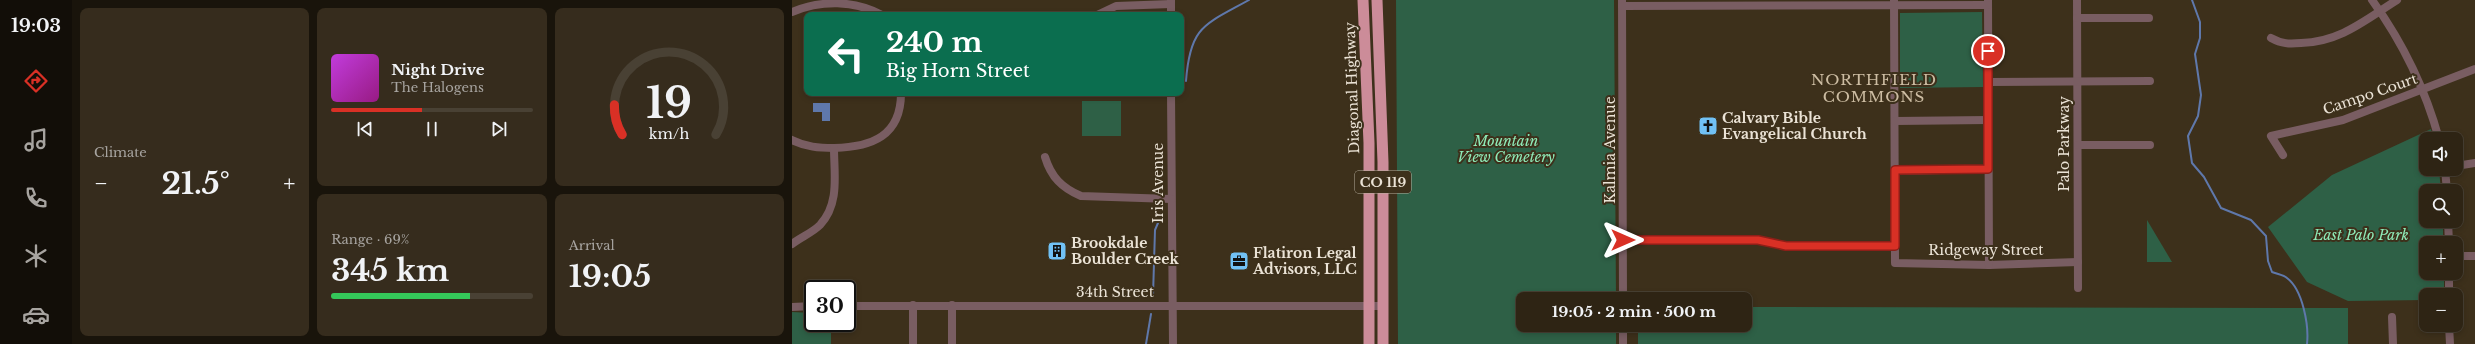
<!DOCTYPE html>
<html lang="en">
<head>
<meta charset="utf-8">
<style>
	body { margin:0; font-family:"Libre Baskerville",serif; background:#362c1d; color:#f1f3f6; height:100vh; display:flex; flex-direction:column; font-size:15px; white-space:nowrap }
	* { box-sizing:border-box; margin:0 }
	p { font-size:13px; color:#a7a4a0 }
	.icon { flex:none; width:22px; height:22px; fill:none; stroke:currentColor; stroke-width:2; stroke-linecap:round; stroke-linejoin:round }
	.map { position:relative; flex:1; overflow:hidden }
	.panel { display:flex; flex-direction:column; gap:8px; padding:8px; background:#19140b; width:720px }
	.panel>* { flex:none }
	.hud { position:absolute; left:12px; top:12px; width:380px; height:84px; border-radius:8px; box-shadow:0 2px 6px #0003,0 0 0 1px #494134; background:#0b6e4f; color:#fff; overflow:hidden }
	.controls { position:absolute; left:1627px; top:132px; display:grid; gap:8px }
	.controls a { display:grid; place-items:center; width:44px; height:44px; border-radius:8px; background:#2e2414; box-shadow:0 2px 6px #0003,0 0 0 1px #494134; font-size:20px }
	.speed { position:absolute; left:12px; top:280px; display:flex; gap:8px; font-size:20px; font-weight:700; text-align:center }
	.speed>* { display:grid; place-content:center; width:52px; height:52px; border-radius:50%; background:#2e2414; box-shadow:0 2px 6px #0003,0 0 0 1px #494134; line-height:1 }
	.speed .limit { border:2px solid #111; border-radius:6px; background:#fff; color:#111 }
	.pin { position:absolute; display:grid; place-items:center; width:34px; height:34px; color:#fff; margin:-17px; border:2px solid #fff; border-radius:50%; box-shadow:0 1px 4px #0007 }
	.me { position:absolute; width:44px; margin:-22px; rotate:90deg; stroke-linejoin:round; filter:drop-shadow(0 0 3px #0008) }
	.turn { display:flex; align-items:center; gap:14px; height:84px; padding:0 16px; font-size:18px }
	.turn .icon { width:52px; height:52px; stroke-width:2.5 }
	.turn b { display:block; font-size:28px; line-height:34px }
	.big { font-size:30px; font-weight:800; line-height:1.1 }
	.panel .card { flex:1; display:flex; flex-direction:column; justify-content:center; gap:6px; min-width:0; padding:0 14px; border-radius:8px; background:#362c1d }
	.panel .dial { align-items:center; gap:0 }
	.dial svg { height:104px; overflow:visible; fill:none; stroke:#494134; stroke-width:7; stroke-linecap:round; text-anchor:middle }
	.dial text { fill:#f1f3f6; stroke:none }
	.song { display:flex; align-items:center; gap:12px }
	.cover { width:48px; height:48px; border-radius:6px; background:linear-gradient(135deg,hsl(290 70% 55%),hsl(310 70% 35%)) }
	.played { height:4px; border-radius:2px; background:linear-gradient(90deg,#d93025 45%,#494134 45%) }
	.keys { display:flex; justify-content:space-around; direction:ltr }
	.heat { display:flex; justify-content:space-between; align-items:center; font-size:22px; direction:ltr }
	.charge { height:6px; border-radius:3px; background:linear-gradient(90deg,#34c759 69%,#494134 0) }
	.panel .tiles { flex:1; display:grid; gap:8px; grid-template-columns:repeat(3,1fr) }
	.card:first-child { grid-row:span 2 }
	.trip { position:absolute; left:724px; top:292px; width:236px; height:40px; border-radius:8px; background:#2e2414; box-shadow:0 2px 6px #0003,0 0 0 1px #494134; font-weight:800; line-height:40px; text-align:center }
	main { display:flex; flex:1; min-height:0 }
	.dock { display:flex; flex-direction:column; width:72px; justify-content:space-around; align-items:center; background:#120e08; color:#a7a4a0 }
	.dock .icon { width:28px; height:28px }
	.dock .selected { color:#d93025 }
	.dock b { font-size:18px; color:#f1f3f6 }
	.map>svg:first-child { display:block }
	.green { fill:#2e6046 }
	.water { fill:#5f78ab }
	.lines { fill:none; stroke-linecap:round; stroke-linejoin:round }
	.stream { stroke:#5f78ab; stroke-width:2 }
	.minor { stroke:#795d62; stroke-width:8 }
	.trunk { stroke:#cc8c99; stroke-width:11 }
	.route-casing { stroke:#8d1f18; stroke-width:10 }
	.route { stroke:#d93025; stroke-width:7 }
	.labels { text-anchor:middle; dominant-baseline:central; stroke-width:4; stroke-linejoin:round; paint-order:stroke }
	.shield { fill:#3d301b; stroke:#b7ad9e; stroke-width:1 }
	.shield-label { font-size:13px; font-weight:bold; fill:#ebe3d6 }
	.street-label { font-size:14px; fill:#ebe3d6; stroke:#3d301b }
	.poi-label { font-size:14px; font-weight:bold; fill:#ebe3d6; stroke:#3d301b; text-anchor:start }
	.park-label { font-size:14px; font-style:italic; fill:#8fecb9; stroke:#3d301b }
	.neighbourhood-label { font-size:15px; letter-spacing:1px; fill:#ccbca2; stroke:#3d301b }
</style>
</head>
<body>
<main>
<nav class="dock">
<b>19:03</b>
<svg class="icon selected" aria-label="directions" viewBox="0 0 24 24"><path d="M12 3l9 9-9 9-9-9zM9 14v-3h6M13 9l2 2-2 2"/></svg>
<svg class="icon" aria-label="music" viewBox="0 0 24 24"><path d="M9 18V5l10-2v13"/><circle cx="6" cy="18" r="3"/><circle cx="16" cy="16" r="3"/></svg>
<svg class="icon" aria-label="phone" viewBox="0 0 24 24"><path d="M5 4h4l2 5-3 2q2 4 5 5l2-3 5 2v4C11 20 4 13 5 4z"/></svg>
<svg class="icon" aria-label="climate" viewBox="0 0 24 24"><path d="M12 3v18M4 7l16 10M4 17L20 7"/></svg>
<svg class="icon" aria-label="car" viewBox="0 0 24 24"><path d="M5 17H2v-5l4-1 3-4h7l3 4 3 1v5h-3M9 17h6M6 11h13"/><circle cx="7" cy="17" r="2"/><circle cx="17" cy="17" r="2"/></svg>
</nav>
<section class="panel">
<div class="tiles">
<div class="card"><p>Climate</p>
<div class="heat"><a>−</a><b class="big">21.5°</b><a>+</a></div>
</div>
<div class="card">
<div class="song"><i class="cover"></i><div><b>Night Drive</b><p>The Halogens</p></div></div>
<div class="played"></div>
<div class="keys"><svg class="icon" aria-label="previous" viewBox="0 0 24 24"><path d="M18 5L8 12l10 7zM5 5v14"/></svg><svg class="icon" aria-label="pause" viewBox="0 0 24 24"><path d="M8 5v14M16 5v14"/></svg><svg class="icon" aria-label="next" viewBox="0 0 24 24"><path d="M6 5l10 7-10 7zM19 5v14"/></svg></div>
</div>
<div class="card dial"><svg viewBox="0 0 100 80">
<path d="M14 69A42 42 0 1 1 86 69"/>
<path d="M14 69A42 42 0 0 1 8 46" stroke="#d93025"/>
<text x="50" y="56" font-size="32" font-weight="700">19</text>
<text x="50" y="72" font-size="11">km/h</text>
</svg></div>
<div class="card"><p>Range · 69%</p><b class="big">345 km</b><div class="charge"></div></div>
<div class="card"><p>Arrival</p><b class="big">19:05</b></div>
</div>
</section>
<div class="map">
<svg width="1683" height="344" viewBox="0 0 1683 344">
	<rect width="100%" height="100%" fill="#3d301b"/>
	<!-- green -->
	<g class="green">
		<polygon points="604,0 822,0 824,299 731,299 731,325 824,325 824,344 606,344"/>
		<polygon points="1190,12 1191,87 1108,88 1108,13"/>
		<rect x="290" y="101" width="39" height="35"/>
		<polygon points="1639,129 1641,139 1634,139 1634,169 1647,169 1649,191 1634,191 1634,221 1651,221 1651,243 1634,243 1634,273 1652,273 1652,295 1634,295 1634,300 1556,301 1515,282 1476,227 1540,175"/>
		<polygon points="1355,220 1380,262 1355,262"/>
		<polygon points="953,307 1556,308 1556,344 846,344 846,325 953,325"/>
		<polygon points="0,312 21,313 21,323 39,323 39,344 0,344"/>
	</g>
	<!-- water -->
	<polygon class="water" points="21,103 38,103 38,121 30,121 30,112 21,112"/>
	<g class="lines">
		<!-- stream -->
		<g class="stream">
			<path d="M 1400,0 L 1408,22 L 1408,38 L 1403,54 L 1409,95 L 1406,116 L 1396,136 L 1400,163 L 1412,177 L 1429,208 L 1459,220 L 1474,236 L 1476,261 L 1480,272 C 1485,274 1492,275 1495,278 C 1511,290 1517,326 1515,344"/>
			<path d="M 394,81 C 398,26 412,25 457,0"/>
			<polyline points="361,296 363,230 366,223"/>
			<polyline points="354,344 359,314"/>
		</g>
		<!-- minor -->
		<g class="minor">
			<polyline points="379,0 379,15"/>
			<polyline points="830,0 831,299"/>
			<polyline points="1102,0 1103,263 1197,265 1286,262"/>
			<polyline points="1196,0 1197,265"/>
			<polyline points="1285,0 1286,288"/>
			<path d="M 1580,0 C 1611,43 1633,88 1647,139"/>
			<polyline points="830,6 1196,5"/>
			<path d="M 0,12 C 29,0 62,0 90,15"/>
			<polyline points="305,15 324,6 379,4"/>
			<polyline points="1285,18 1357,18"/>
			<path d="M 1479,38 C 1490,44 1497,44 1509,43 C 1548,42 1573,20 1605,0"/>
			<polyline points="1196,82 1358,81"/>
			<polyline points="379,93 381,344"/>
			<polyline points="1103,121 1196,120"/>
			<path d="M 0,140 C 14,147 27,148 42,148 C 80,147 109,136 109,93"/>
			<polyline points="1286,145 1358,145"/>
			<polyline points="1491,155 1479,136 1551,120 1683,69"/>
			<path d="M 253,157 C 259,177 270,188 289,196 L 379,199"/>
			<polyline points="1664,166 1683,163"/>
			<polyline points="1653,169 1655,191"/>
			<polyline points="1103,171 1196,169"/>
			<polyline points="1656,221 1657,243"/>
			<polyline points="831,240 966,240 994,246 1103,246"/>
			<path d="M 0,244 C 9,237 20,233 28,225 C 48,204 42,174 42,148"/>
			<polyline points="1664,256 1683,256"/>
			<polyline points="1657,273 1657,295"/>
			<polyline points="121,305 121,344"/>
			<polyline points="55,306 592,306"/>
			<polyline points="0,307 21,306"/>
			<polyline points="1600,317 1601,344"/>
			<polyline points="1657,325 1658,344"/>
			<polyline points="160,344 160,305"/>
			<polyline points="831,344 831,325"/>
		</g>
		<!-- trunk -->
		<g class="trunk">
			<polyline points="571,0 577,143 577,344"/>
			<polyline points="585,0 591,162 591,344"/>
		</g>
	</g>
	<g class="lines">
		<defs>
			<polyline id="route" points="831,240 966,240 994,246 1103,246 1103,170 1196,169 1196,51"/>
		</defs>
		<!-- route casing -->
		<use href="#route" class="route-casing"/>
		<!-- route -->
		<use href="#route" class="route"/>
	</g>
	<!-- icons -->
	<defs>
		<symbol id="church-square" viewBox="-11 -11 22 22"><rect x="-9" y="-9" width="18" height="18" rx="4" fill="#71c1f5" stroke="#3d301b"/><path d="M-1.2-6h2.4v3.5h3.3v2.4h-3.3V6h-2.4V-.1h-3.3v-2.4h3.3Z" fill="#111"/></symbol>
		<symbol id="building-square" viewBox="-11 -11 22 22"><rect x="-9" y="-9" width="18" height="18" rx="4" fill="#71c1f5" stroke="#3d301b"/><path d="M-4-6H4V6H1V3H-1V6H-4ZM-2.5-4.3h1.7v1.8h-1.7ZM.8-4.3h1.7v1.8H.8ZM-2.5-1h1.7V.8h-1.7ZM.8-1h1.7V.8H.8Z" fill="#111"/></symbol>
		<symbol id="office-square" viewBox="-11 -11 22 22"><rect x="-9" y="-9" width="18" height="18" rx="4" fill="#71c1f5" stroke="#3d301b"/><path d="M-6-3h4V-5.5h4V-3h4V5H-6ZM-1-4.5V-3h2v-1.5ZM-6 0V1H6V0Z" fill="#111"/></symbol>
	</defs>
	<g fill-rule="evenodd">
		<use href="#church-square" x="905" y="115" width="22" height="22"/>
		<use href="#building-square" x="254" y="240" width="22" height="22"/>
		<use href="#office-square" x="436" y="250" width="22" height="22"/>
	</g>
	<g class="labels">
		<!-- shield labels -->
		<rect class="shield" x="563" y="171" width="56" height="22" rx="3"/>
		<g class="shield-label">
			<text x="591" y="182">CO 119</text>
		</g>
		<!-- street labels -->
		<g class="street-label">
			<text transform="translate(560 88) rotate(-92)">Diagonal Highway</text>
			<text transform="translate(1578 94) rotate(-19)">Campo Court</text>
			<text transform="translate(1272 144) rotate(-90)">Palo Parkway</text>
			<text transform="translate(818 150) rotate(-90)">Kalmia Avenue</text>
			<text transform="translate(366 183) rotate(-90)">Iris Avenue</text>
			<text x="1194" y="250">Ridgeway Street</text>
			<text x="323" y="292">34th Street</text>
		</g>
		<!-- poi labels -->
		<g class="poi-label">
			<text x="930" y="118">Calvary Bible<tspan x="930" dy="16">Evangelical Church</tspan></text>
			<text x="279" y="243">Brookdale<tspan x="279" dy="16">Boulder Creek</tspan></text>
			<text x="461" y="253">Flatiron Legal<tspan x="461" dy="16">Advisors, LLC</tspan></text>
		</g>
		<!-- park labels -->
		<g class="park-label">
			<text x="714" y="141">Mountain<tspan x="714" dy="16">View Cemetery</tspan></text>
			<text x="1569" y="235">East Palo Park</text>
		</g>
		<!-- neighbourhood labels -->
		<g class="neighbourhood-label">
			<text x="1082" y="79">NORTHFIELD<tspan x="1082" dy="17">COMMONS</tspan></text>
		</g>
	</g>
</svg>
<div class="controls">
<a><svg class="icon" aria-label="sound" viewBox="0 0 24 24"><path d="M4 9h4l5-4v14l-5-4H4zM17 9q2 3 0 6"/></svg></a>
<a><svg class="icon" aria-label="search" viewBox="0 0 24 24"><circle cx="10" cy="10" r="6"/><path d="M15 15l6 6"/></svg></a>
<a>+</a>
<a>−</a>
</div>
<div class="speed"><div class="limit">30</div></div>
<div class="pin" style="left:1196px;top:51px;background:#d93025"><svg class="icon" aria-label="arrive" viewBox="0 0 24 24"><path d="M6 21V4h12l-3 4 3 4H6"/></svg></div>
<svg class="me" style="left:831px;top:240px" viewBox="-20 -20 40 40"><path d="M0-17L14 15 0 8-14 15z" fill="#d93025" stroke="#fff" stroke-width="4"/></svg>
<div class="trip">19:05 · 2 min · 500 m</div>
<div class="hud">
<div class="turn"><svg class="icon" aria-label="left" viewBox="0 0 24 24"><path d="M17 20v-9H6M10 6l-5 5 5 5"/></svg><div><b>240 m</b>Big Horn Street</div></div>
</div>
</div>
</main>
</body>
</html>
